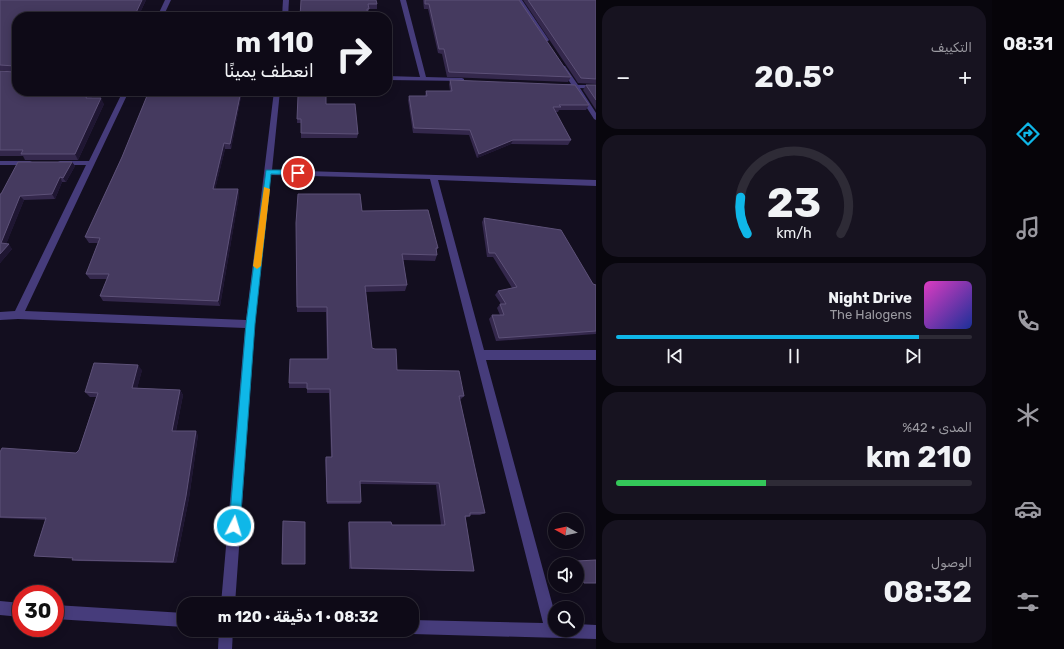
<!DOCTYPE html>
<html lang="ar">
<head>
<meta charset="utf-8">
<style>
	body { margin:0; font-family:Rubik,"Noto Sans Arabic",sans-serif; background:#171320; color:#f1f3f6; direction:rtl; height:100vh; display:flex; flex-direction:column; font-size:15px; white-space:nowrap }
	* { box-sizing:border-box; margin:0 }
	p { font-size:13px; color:#9b9aa1 }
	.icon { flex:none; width:22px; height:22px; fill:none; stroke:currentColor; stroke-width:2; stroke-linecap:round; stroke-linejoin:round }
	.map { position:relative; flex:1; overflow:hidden; direction:ltr }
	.sheet { display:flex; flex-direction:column; gap:6px; padding:6px; background:#08060d; width:396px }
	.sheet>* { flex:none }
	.guide { position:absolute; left:12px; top:12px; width:380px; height:84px; border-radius:16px; box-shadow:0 2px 10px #0003,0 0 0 1px #2e2b36; direction:rtl; background:#0e0a17; color:#f1f3f6; overflow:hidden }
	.needle { width:26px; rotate:278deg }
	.tools { position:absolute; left:548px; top:513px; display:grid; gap:8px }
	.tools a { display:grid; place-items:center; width:36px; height:36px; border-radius:50%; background:#0e0a17; box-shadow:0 2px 10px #0003,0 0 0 1px #2e2b36; font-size:20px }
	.speed { position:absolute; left:12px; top:585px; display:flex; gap:8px; font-size:20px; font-weight:700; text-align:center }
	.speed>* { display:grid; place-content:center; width:52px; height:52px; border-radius:50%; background:#0e0a17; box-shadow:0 2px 10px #0003,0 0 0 1px #2e2b36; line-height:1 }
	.speed .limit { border:6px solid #d22; background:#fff; color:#111 }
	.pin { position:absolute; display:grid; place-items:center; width:34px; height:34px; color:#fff; margin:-17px; border:2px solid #fff; border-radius:50%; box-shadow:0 1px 4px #0007 }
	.me { position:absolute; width:44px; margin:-22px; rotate:5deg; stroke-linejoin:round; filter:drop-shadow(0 0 3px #0008) }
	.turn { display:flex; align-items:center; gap:14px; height:84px; padding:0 12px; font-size:18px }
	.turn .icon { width:52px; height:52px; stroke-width:2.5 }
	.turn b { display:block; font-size:28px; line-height:34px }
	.big { font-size:30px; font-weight:700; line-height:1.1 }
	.sheet .widget { flex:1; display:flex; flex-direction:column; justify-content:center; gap:6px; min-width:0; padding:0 14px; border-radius:16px; background:#171320 }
	.sheet .dial { align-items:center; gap:0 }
	.dial svg { height:104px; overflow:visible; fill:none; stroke:#2e2b36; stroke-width:7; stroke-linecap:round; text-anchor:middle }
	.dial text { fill:#f1f3f6; stroke:none }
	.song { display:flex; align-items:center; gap:12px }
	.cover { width:48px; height:48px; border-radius:6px; background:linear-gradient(135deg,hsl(310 70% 55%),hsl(230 70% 35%)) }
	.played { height:4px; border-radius:2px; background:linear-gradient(90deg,#0fb7e8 85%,#2e2b36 85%) }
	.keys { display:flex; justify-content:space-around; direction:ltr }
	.heat { display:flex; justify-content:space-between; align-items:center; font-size:22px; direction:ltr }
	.charge { height:6px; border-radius:3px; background:linear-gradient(90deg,#34c759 42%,#2e2b36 0) }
	.trip { position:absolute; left:177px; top:597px; width:242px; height:40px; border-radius:16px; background:#0e0a17; box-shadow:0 2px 10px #0003,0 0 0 1px #2e2b36; font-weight:700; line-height:40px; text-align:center; direction:rtl }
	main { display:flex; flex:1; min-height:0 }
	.tabs { display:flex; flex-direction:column; width:72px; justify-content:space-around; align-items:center; background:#060409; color:#9b9aa1 }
	.tabs .icon { width:28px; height:28px }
	.tabs .on { color:#0fb7e8 }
	.tabs b { font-size:18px; color:#f1f3f6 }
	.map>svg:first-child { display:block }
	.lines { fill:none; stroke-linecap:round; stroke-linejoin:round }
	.minor { fill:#463c7b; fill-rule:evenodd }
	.wall { fill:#34284c }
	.shaded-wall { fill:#1f1632 }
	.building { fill:#453a5f; stroke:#5d5178 }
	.route { fill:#0fb7e8; stroke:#0a7797 }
	.slow { fill:#f59e0b }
</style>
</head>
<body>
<main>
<nav class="tabs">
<b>08:31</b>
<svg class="icon on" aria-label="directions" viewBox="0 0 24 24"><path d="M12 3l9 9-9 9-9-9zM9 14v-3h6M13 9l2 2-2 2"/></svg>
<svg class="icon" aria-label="music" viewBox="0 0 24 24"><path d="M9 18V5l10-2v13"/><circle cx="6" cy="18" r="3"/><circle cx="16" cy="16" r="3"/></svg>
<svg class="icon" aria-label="phone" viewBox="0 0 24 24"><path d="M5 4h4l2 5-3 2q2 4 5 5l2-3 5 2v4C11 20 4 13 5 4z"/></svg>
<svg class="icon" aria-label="climate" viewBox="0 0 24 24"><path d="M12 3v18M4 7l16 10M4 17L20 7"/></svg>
<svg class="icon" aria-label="car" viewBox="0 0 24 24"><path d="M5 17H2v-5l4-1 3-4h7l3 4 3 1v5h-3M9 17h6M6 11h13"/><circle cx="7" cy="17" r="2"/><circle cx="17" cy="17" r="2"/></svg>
<svg class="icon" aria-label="filters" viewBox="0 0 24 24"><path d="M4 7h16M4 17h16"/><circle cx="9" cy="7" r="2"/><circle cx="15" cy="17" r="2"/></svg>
</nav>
<section class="sheet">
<div class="widget"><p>التكييف</p>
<div class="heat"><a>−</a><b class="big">20.5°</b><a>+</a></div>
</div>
<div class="widget dial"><svg viewBox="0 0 100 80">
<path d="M14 69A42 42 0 1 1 86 69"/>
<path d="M14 69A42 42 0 0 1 9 41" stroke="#0fb7e8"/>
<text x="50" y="56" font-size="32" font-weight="700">23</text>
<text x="50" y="72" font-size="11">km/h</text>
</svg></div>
<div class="widget">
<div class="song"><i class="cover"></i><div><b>Night Drive</b><p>The Halogens</p></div></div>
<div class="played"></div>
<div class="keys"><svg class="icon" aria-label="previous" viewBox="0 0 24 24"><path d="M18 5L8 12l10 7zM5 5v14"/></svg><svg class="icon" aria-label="pause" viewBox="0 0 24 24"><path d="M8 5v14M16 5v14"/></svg><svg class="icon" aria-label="next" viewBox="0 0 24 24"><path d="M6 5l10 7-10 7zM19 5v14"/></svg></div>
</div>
<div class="widget"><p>المدى · 42%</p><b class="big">210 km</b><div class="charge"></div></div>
<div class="widget"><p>الوصول</p><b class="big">08:32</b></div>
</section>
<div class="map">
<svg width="596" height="649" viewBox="0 0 596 649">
	<rect width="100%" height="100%" fill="#130e1f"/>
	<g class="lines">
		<!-- minor -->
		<g class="minor">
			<polygon points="165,0 171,0 163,17 157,17"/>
			<polygon points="283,0 289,0 288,17 282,17"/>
			<polygon points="400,0 406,0 426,77 462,78 464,79 464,81 387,80 387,76 420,77"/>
			<polygon points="516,0 522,0 549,40 548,41 544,41"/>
			<polygon points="561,66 565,66 578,85 596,85 596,89 580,88 596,113 596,120 594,119 574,88 562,88 559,86 562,84 571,84 560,67"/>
			<polygon points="123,91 129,91 25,311 246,320 274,91 280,91 272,170 596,180 596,186 438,180 484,350 596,350 596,360 486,360 555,614 555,630 577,630 577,624 596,625 596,639 412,634 406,630 412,630 412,620 543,623 430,179 271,175 255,324 235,604 221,604 245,328 18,319 0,320 0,312 15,311 86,165 60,165 56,163 60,161 89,161"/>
			<polygon points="0,161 30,161 34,163 30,165 0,165"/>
			<polygon points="0,601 21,603 21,617 0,615"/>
			<polygon points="55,605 184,613 184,627 55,619"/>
			<polygon points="219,630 233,630 232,649 218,649"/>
		</g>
	</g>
	<!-- wall -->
	<g class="wall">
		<polygon points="0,0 146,0 138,17 17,17 17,91 95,91 91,98 104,104 78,160 25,160 23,156 0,156 0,71 13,72 0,70"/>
		<polygon points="301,0 377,4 377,9 369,9 368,14"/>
		<polygon points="423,0 519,0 571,77 568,82 447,77 442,54 438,53 428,9 424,9"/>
		<polygon points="523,0 596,0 596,84 578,83"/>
		<polygon points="450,80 589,105 586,110 559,110 558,112 555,112 571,140 568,145 511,144 477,158 469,135 413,133 408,100 409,96 425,96 426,91 450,91 449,84"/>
		<polygon points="586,85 596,85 596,110 583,90"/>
		<polygon points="149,91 242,91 231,149 225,149 215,189 238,189 239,195 220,306 103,301 100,296 107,279 90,279 86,274 98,243 89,243 85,237 122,157"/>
		<polygon points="298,96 326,104 358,134 357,138 301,138 301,123 297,123"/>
		<polygon points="72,162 75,166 66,182 62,182 55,199 24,200 6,244 12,249 0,263 1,194"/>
		<polygon points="362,211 438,248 436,251 437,255 435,261 403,260 407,285 405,291 366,292 372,348 397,370 464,396 460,400 485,513 480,515 470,515 470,516 465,518 474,571 349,569 348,523 349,522 392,525 441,525 436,485 360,484 361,502 360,504 327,504 325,460 326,457 331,457 329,393 307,393 307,388 289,388 289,383 327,359 326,312 297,312 296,223"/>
		<polygon points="484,218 593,284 596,285 596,334 496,341 489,319 492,315 500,315 497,308 500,304 501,304 495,295 498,291 512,288 493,257 487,257 482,222"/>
		<polygon points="142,370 137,388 180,390 183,395 176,431 198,435 189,498 176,563 79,561 72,560 73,558 34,556 46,520 0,518 0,452 76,453 79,450 96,397 90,397 85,392"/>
		<polygon points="572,561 577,561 596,583 578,583 577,580 577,564 573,564"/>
	</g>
	<!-- shaded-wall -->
	<g class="shaded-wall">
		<polygon points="142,0 146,0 138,17 134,17"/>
		<polygon points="89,91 95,91 88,104 86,98"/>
		<polygon points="241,91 242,91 242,92 231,149 230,144"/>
		<polygon points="101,98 104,104 78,160 75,154"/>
		<polygon points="513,140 511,144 477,158 479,154"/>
		<polygon points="224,143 225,149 214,194 213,189"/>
		<polygon points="72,162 75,166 66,182 63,178"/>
		<polygon points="60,177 62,182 55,199 52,194"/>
		<polygon points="238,189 239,195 220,306 218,301"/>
		<polygon points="20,196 24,200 5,247 1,243"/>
		<polygon points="9,244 12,249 0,263 0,254"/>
		<polygon points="138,365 142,370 136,393 132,388"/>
		<polygon points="180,390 183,395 175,435 172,431"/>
		<polygon points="196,431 198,435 189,498 176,563 173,562"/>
	</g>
	<!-- building -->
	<g class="building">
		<polygon points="0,0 142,0 134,17 17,17 17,91 89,91 86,98 101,98 75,154 21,154 23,150 0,150 0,71 14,72 15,66 0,65"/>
		<polygon points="301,0 376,0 377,4 368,4 369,9 367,9 368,17 300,17"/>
		<polygon points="425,0 519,0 571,77 449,72 444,49 439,49 429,4 425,4"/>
		<polygon points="528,0 596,0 596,79 581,78"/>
		<polygon points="450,80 575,85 589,105 559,105 561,107 553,107 571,140 513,140 479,154 470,130 414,128 409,96 427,96 426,91 452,91"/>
		<polygon points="586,85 596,85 596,100"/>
		<polygon points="149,91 241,91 230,144 224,143 213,189 238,189 218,301 100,296 109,274 86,274 100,238 85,237 122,157"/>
		<polygon points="298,96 326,96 326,104 355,104 358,134 301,133 301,119 297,119"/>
		<polygon points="18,162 72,162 63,178 60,177 52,194 20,196 1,243 9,244 0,254 0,194 1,194"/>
		<polygon points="298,194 360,194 362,211 428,210 438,248 436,248 437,255 402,254 407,285 365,286 372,348 375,349 396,349 397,370 459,371 464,396 459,396 485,513 470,513 470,516 465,516 474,571 351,568 349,522 391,522 392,525 445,525 439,483 360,481 361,502 327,502 326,457 332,457 330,389 307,389 307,383 289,383 290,359 328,359 327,307 297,307 296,223"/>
		<polygon points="484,218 561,230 593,284 596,285 596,331 499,338 492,315 504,315 500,304 506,304 498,291 517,287 495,253 489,253"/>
		<polygon points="94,363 138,365 132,388 180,390 172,431 196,431 186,496 173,562 72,560 73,558 34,556 46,518 0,517 0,452 2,448 76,453 79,450 98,393 85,392"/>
		<polygon points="283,521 305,522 305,564 282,564"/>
		<polygon points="596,560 596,583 584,583 577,561"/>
	</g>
	<!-- route -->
	<polygon class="route" points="266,170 298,170 302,173 298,175 271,174 255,324 240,526 239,531 234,532 230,531 229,526 246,324"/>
	<!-- slow -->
	<polygon class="slow" points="264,187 270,189 261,266 257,269 253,266"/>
</svg>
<div class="tools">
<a><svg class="needle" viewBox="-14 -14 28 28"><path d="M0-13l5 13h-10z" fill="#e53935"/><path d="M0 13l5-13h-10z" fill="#9b9aa1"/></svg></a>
<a><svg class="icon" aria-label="sound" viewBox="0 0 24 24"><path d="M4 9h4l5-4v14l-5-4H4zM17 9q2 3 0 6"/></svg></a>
<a><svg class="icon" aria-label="search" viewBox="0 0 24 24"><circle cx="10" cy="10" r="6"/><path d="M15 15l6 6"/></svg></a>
</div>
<div class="speed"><div class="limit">30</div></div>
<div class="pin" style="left:298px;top:173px;background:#d93025"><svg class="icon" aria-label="arrive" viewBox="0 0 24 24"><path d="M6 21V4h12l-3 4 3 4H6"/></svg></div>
<svg class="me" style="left:234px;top:526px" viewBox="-20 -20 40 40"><circle r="17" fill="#0fb7e8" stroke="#fff" stroke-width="3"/><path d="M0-11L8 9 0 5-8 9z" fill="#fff"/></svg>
<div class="trip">08:32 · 1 دقيقة · 120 m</div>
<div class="guide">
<div class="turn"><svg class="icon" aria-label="right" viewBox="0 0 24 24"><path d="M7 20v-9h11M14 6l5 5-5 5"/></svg><div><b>110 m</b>انعطف يمينًا</div></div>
</div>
</div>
</main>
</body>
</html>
